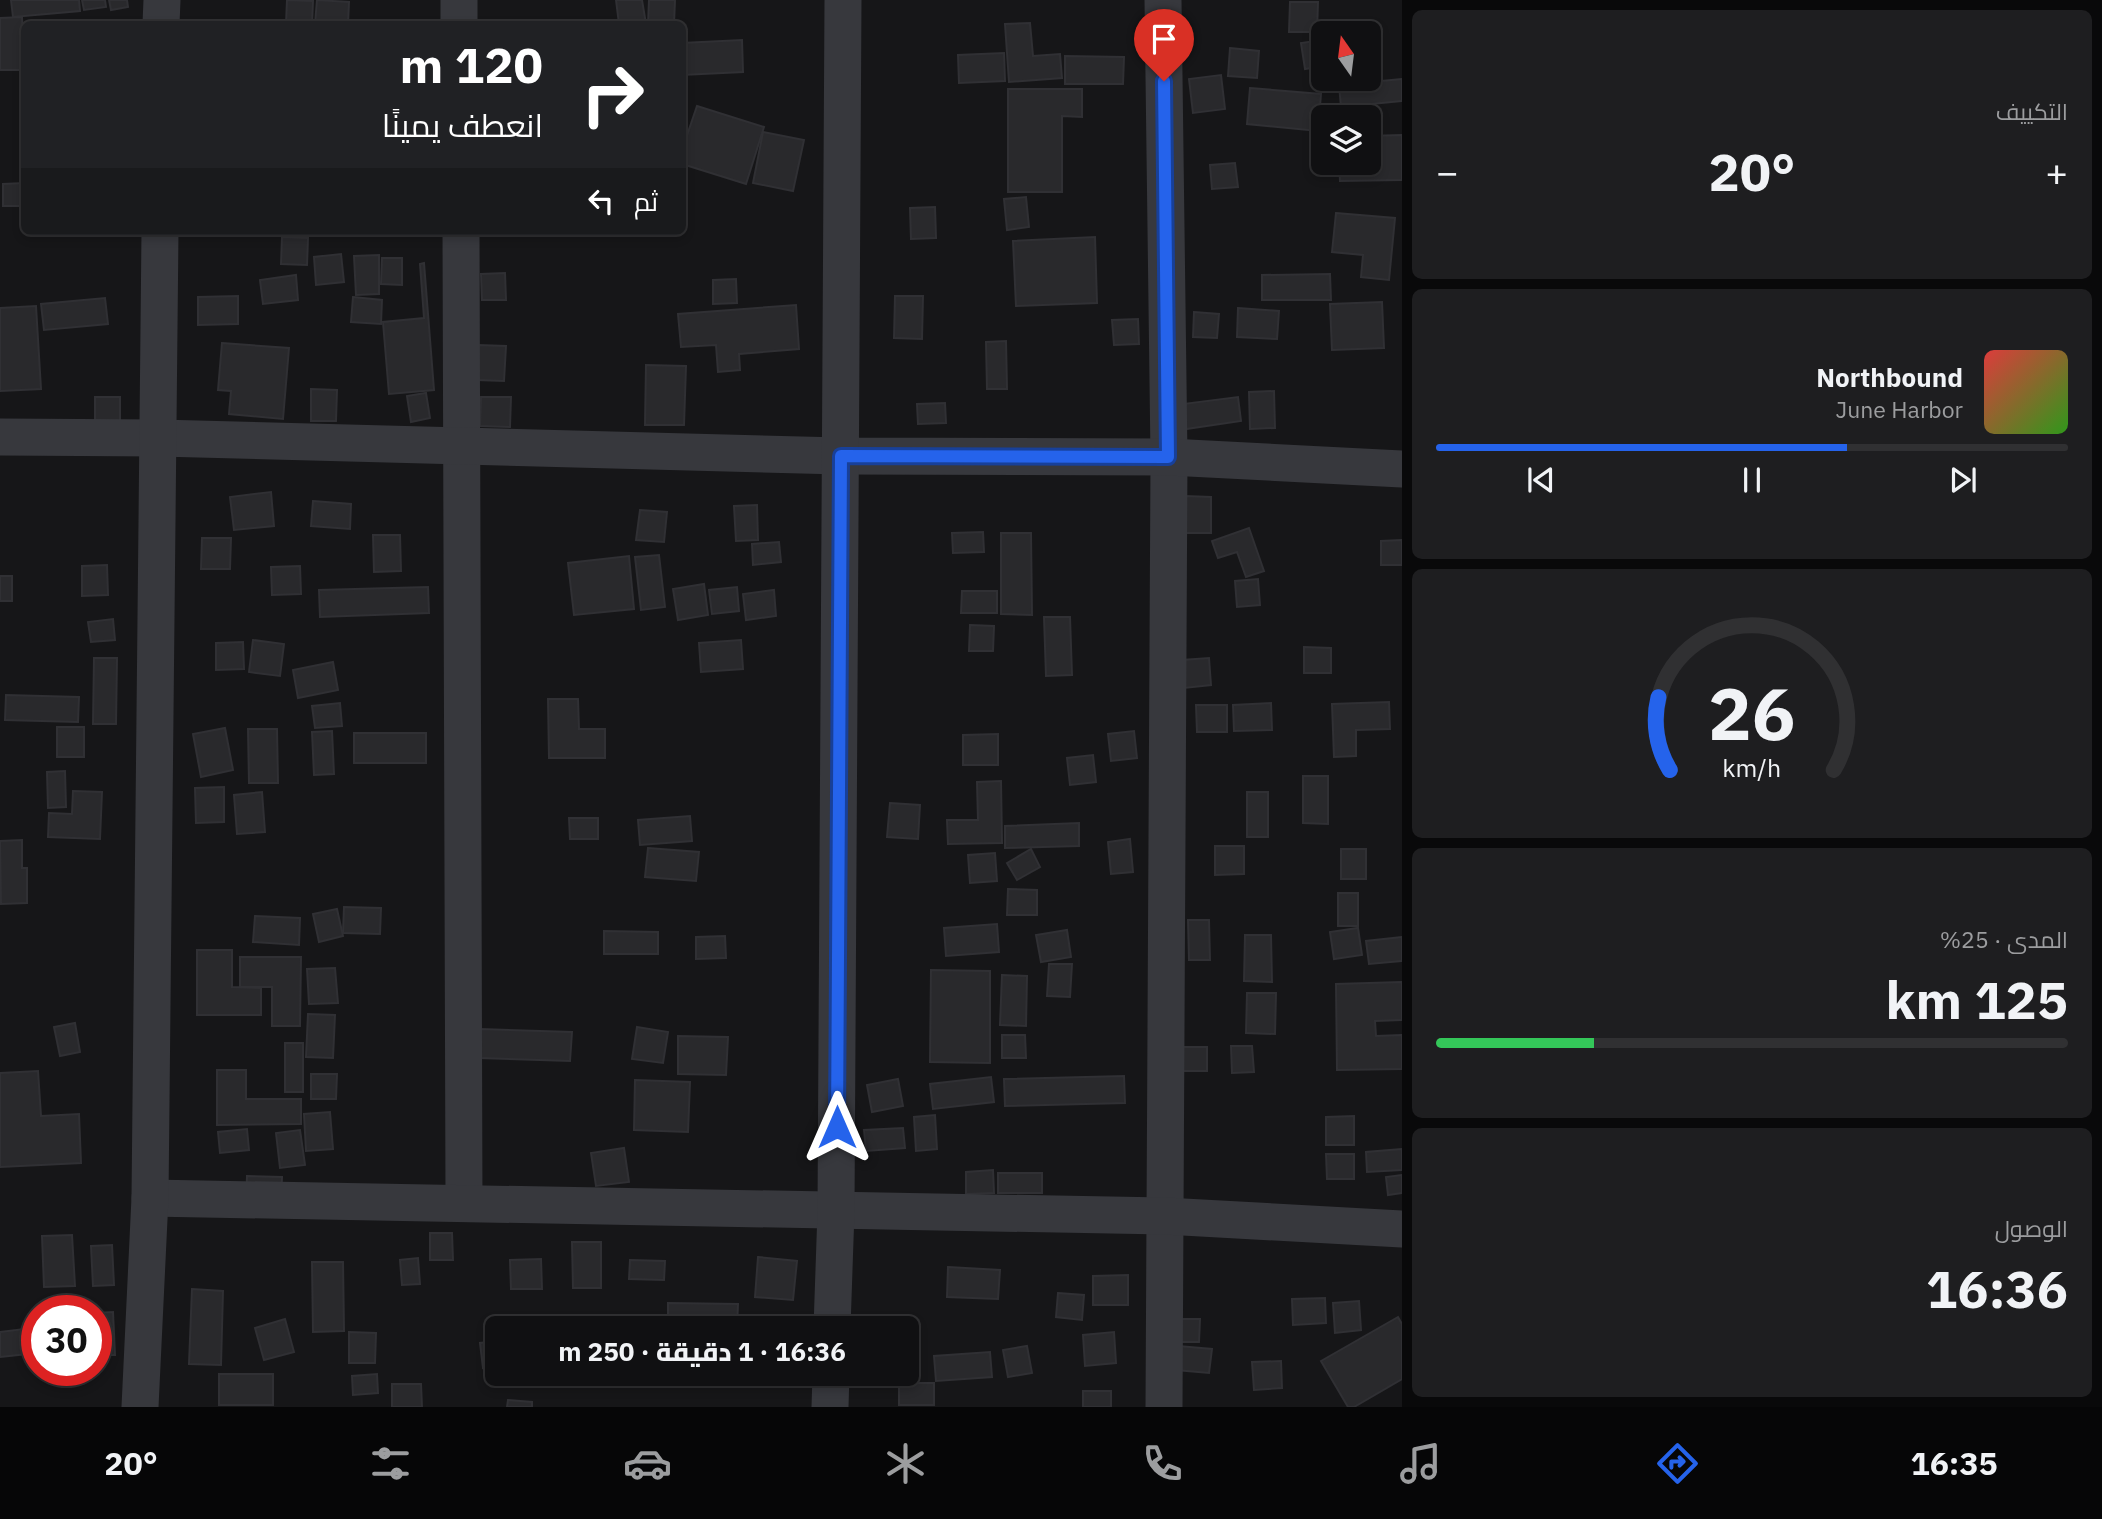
<!DOCTYPE html>
<html lang="ar">
<head>
<meta charset="utf-8">
<style>
	body { margin:0; font-family:"IBM Plex Sans",Cairo,sans-serif; background:#1e1e20; color:#f1f3f6; direction:rtl; height:100vh; display:flex; flex-direction:column; font-size:26px; white-space:nowrap }
	* { box-sizing:border-box; margin:0 }
	p { font-size:23px; color:#9c9d9f }
	.icon { flex:none; width:38px; height:38px; fill:none; stroke:currentColor; stroke-width:2; stroke-linecap:round; stroke-linejoin:round }
	.map { position:relative; flex:1; overflow:hidden; direction:ltr }
	.sheet { display:flex; flex-direction:column; gap:10px; padding:10px; background:#09090a; width:700px }
	.sheet>* { flex:none }
	.guide { position:absolute; left:21px; top:21px; width:665px; height:214px; border-radius:10px; box-shadow:0 4px 10px #0003,0 0 0 2px #303032; direction:rtl; background:#202124; color:#fff; overflow:hidden }
	.needle { width:46px; rotate:346deg }
	.controls { position:absolute; left:1311px; top:21px; display:grid; gap:14px }
	.controls a { display:grid; place-items:center; width:70px; height:70px; border-radius:10px; background:#101012; box-shadow:0 4px 10px #0003,0 0 0 2px #303032; font-size:35px }
	.speed { position:absolute; left:21px; top:1295px; display:flex; gap:14px; font-size:35px; font-weight:700; text-align:center }
	.speed>* { display:grid; place-content:center; width:91px; height:91px; border-radius:50%; background:#101012; box-shadow:0 4px 10px #0003,0 0 0 2px #303032; line-height:1 }
	.speed .limit { border:10px solid #d22; background:#fff; color:#111 }
	.pin { position:absolute; display:grid; place-items:center; width:60px; height:60px; color:#fff; margin:-72px -30px; border-radius:50% 50% 50% 0; rotate:-45deg; box-shadow:0 0 7px #0007 }
	.pin .icon { rotate:45deg }
	.me { position:absolute; width:77px; margin:-38px; rotate:0deg; stroke-linejoin:round; filter:drop-shadow(0 0 5px #0008) }
	.turn { display:flex; align-items:center; gap:24px; height:147px; padding:0 28px; font-size:32px }
	.turn .icon { width:91px; height:91px; stroke-width:2.5 }
	.turn b { display:block; font-size:49px; line-height:60px }
	.then { display:flex; align-items:center; height:66px; padding:0 28px; background:#0003; gap:14px; font-size:26px }
	.big { font-size:52px; font-weight:800; line-height:1.1 }
	.sheet .tile { flex:1; display:flex; flex-direction:column; justify-content:center; gap:10px; min-width:0; padding:0 24px; border-radius:10px; background:#1e1e20 }
	.sheet .dial { align-items:center; gap:0 }
	.dial svg { height:182px; overflow:visible; fill:none; stroke:#303032; stroke-width:7; stroke-linecap:round; text-anchor:middle }
	.dial text { fill:#f1f3f6; stroke:none }
	.song { display:flex; align-items:center; gap:21px }
	.cover { width:84px; height:84px; border-radius:10px; background:linear-gradient(135deg,hsl(0 70% 55%),hsl(110 70% 35%)) }
	.played { height:7px; border-radius:4px; background:linear-gradient(90deg,#2563eb 65%,#303032 65%) }
	.keys { display:flex; justify-content:space-around; direction:ltr }
	.heat { display:flex; justify-content:space-between; align-items:center; font-size:38px; direction:ltr }
	.charge { height:10px; border-radius:5px; background:linear-gradient(90deg,#34c759 25%,#303032 0) }
	.trip { position:absolute; left:485px; top:1316px; width:434px; height:70px; border-radius:10px; background:#101012; box-shadow:0 4px 10px #0003,0 0 0 2px #303032; font-weight:800; line-height:70px; text-align:center; direction:rtl }
	.menu { display:flex; height:112px; justify-content:space-around; align-items:center; background:#060607; color:#9c9d9f }
	.menu .icon { width:49px; height:49px }
	.menu .on { color:#2563eb }
	.menu b { font-size:32px; color:#f1f3f6 }
	main { display:flex; flex:1; min-height:0 }
	.map>svg:first-child { display:block }
	.building { fill:#29292c; stroke:#303034; stroke-width:2 }
	.lines { fill:none; stroke-linecap:round; stroke-linejoin:round }
	.street { stroke:#37383d; stroke-width:37 }
	.route-casing { stroke:#184099; stroke-width:18 }
	.route { stroke:#2563eb; stroke-width:12 }
</style>
</head>
<body>
<main>
<section class="sheet">
<div class="tile"><p>التكييف</p>
<div class="heat"><a>−</a><b class="big">20°</b><a>+</a></div>
</div>
<div class="tile">
<div class="song"><i class="cover"></i><div><b>Northbound</b><p>June Harbor</p></div></div>
<div class="played"></div>
<div class="keys"><svg class="icon" aria-label="previous" viewBox="0 0 24 24"><path d="M18 5L8 12l10 7zM5 5v14"/></svg><svg class="icon" aria-label="pause" viewBox="0 0 24 24"><path d="M8 5v14M16 5v14"/></svg><svg class="icon" aria-label="next" viewBox="0 0 24 24"><path d="M6 5l10 7-10 7zM19 5v14"/></svg></div>
</div>
<div class="tile dial"><svg viewBox="0 0 100 80">
<path d="M14 69A42 42 0 1 1 86 69"/>
<path d="M14 69A42 42 0 0 1 9 37" stroke="#2563eb"/>
<text x="50" y="56" font-size="32" font-weight="700">26</text>
<text x="50" y="72" font-size="11">km/h</text>
</svg></div>
<div class="tile"><p>المدى · 25%</p><b class="big">125 km</b><div class="charge"></div></div>
<div class="tile"><p>الوصول</p><b class="big">16:36</b></div>
</section>
<div class="map">
<svg width="1402" height="1407" viewBox="0 0 1402 1407">
	<rect width="100%" height="100%" fill="#161618"/>
	<!-- building -->
	<g class="building">
		<polygon points="11,0 79,0 80,11 13,17"/>
		<polygon points="82,0 105,0 106,7 84,10"/>
		<polygon points="109,0 127,0 128,7 111,10"/>
		<polygon points="287,0 313,1 312,24 286,24"/>
		<polygon points="317,0 349,2 348,24 315,24"/>
		<polygon points="616,0 642,0 646,24 619,24"/>
		<polygon points="649,0 675,0 674,24 648,24"/>
		<polygon points="1290,2 1318,2 1317,32 1289,32"/>
		<polygon points="22,17 24,70 0,70 0,18"/>
		<polygon points="1030,23 1033,56 1060,54 1062,78 1009,82 1005,24"/>
		<polygon points="742,40 743,72 682,75 682,43"/>
		<polygon points="1323,40 1323,66 1305,69 1301,43"/>
		<polygon points="1230,48 1259,51 1257,78 1228,76"/>
		<polygon points="1004,53 1005,81 959,83 958,55"/>
		<polygon points="1065,56 1124,57 1123,84 1065,84"/>
		<polygon points="1221,75 1225,109 1193,113 1189,79"/>
		<polygon points="1402,79 1402,101 1341,107 1339,85"/>
		<polygon points="1250,88 1321,94 1318,131 1247,124"/>
		<polygon points="1008,89 1082,89 1082,117 1062,116 1062,192 1008,192"/>
		<polygon points="697,106 764,127 746,184 682,164 682,150"/>
		<polygon points="763,132 804,140 793,191 753,183"/>
		<polygon points="1402,135 1402,180 1340,181 1339,163 1368,163 1368,136"/>
		<polygon points="1235,163 1238,187 1212,189 1210,165"/>
		<polygon points="24,183 24,206 3,206 3,184"/>
		<polygon points="1026,197 1029,227 1007,230 1004,199"/>
		<polygon points="935,207 936,238 911,239 910,208"/>
		<polygon points="1336,213 1395,218 1389,280 1361,277 1363,255 1332,252"/>
		<polygon points="282,237 308,238 307,265 281,264"/>
		<polygon points="1095,237 1097,303 1016,306 1013,241"/>
		<polygon points="341,254 344,282 316,285 314,257"/>
		<polygon points="379,255 379,294 356,295 354,256"/>
		<polygon points="382,258 402,258 402,285 381,284"/>
		<polygon points="424,263 434,390 389,394 383,322 424,318 420,264"/>
		<polygon points="505,273 506,300 482,300 481,274"/>
		<polygon points="1330,274 1331,300 1262,300 1262,275"/>
		<polygon points="296,275 298,300 263,304 260,280"/>
		<polygon points="736,279 737,303 713,304 713,280"/>
		<polygon points="238,296 238,324 198,325 198,297"/>
		<polygon points="895,296 923,296 922,339 894,338"/>
		<polygon points="353,297 382,300 381,324 351,322"/>
		<polygon points="105,298 108,324 44,330 41,304"/>
		<polygon points="1382,302 1384,348 1332,350 1330,304"/>
		<polygon points="796,305 799,349 739,354 740,370 718,372 716,345 681,347 678,314"/>
		<polygon points="36,306 41,389 0,391 0,308"/>
		<polygon points="1238,308 1279,311 1277,339 1237,337"/>
		<polygon points="1194,312 1219,314 1217,338 1193,337"/>
		<polygon points="1138,319 1139,344 1114,345 1112,320"/>
		<polygon points="1006,341 1007,389 987,389 986,342"/>
		<polygon points="222,343 289,348 283,419 229,414 231,391 218,390"/>
		<polygon points="478,345 506,346 504,381 477,380"/>
		<polygon points="646,365 686,366 684,425 645,425"/>
		<polygon points="311,389 337,390 336,421 311,421"/>
		<polygon points="1274,391 1275,428 1250,429 1249,392"/>
		<polygon points="426,393 430,418 411,422 407,396"/>
		<rect x="95" y="397" width="25" height="25"/>
		<polygon points="481,397 511,397 510,427 480,426"/>
		<polygon points="1238,397 1241,421 1186,429 1183,404"/>
		<polygon points="945,403 946,423 918,424 917,404"/>
		<polygon points="271,492 274,526 234,530 230,497"/>
		<polygon points="1185,496 1211,497 1211,533 1185,533"/>
		<polygon points="313,501 351,504 350,529 311,526"/>
		<polygon points="757,505 758,540 736,541 734,506"/>
		<polygon points="640,510 667,512 664,542 636,540"/>
		<polygon points="1249,528 1264,571 1246,577 1237,552 1218,558 1212,541"/>
		<polygon points="983,532 984,552 953,553 952,533"/>
		<polygon points="1001,533 1031,533 1032,615 1001,614"/>
		<polygon points="373,535 400,535 401,571 374,572"/>
		<polygon points="202,538 231,538 230,569 201,569"/>
		<polygon points="1402,540 1402,565 1381,565 1381,541"/>
		<polygon points="779,542 781,562 753,565 752,544"/>
		<polygon points="659,555 665,607 641,610 635,557"/>
		<polygon points="629,556 634,609 574,615 568,563"/>
		<polygon points="107,565 108,595 82,596 82,566"/>
		<polygon points="300,566 301,594 272,595 271,567"/>
		<rect x="0" y="576" width="12" height="25"/>
		<polygon points="1258,579 1260,605 1237,607 1235,581"/>
		<polygon points="704,584 708,615 678,620 673,589"/>
		<polygon points="428,587 429,613 320,617 319,590"/>
		<polygon points="737,587 739,611 712,614 709,590"/>
		<polygon points="774,590 776,616 746,620 743,594"/>
		<polygon points="962,591 997,591 997,613 961,613"/>
		<polygon points="1044,617 1070,617 1072,675 1046,676"/>
		<polygon points="113,619 115,640 91,642 88,622"/>
		<polygon points="970,625 994,626 993,651 969,651"/>
		<polygon points="253,640 284,644 280,676 249,672"/>
		<polygon points="741,640 743,669 701,672 699,643"/>
		<polygon points="243,642 244,669 216,670 216,643"/>
		<polygon points="1304,647 1331,648 1331,673 1304,673"/>
		<polygon points="94,658 117,658 116,724 93,724"/>
		<polygon points="1209,658 1211,685 1184,688 1182,660"/>
		<polygon points="333,662 338,690 298,698 293,670"/>
		<polygon points="6,695 79,697 78,722 5,720"/>
		<polygon points="548,699 578,699 579,729 605,729 605,758 549,758"/>
		<polygon points="1389,702 1390,729 1356,730 1356,756 1334,757 1332,704"/>
		<polygon points="340,703 342,726 315,728 312,706"/>
		<polygon points="1271,703 1272,730 1234,731 1233,705"/>
		<polygon points="1196,705 1227,705 1227,732 1197,732"/>
		<rect x="57" y="727" width="27" height="30"/>
		<polygon points="225,728 233,770 201,777 193,734"/>
		<polygon points="248,729 277,729 278,783 249,783"/>
		<polygon points="332,731 334,774 314,775 312,732"/>
		<polygon points="1134,731 1137,758 1111,761 1108,734"/>
		<rect x="354" y="733" width="72" height="30"/>
		<polygon points="998,734 998,765 963,765 963,735"/>
		<polygon points="1093,755 1096,782 1070,785 1067,758"/>
		<polygon points="65,771 66,807 48,808 47,772"/>
		<polygon points="1303,776 1328,776 1328,824 1303,823"/>
		<polygon points="1001,781 1002,843 948,844 947,820 978,820 977,782"/>
		<polygon points="224,787 224,822 196,823 195,788"/>
		<polygon points="73,791 102,792 100,839 48,837 49,813 72,814"/>
		<polygon points="262,792 265,832 237,834 234,795"/>
		<rect x="1247" y="792" width="21" height="45"/>
		<polygon points="890,803 920,805 918,839 887,837"/>
		<polygon points="690,816 692,841 640,845 638,820"/>
		<polygon points="569,818 598,818 598,839 570,839"/>
		<polygon points="1079,823 1079,846 1005,848 1005,826"/>
		<polygon points="1130,839 1133,872 1111,874 1108,842"/>
		<polygon points="22,840 22,868 27,868 27,903 1,904 0,841"/>
		<polygon points="1215,846 1244,846 1244,874 1215,875"/>
		<polygon points="648,848 699,852 696,881 645,877"/>
		<polygon points="1031,849 1040,867 1017,880 1007,863"/>
		<rect x="1341" y="849" width="25" height="30"/>
		<polygon points="995,853 997,881 970,883 968,855"/>
		<polygon points="1008,889 1037,890 1037,915 1007,915"/>
		<rect x="1338" y="893" width="20" height="33"/>
		<polygon points="344,907 381,908 380,934 343,933"/>
		<polygon points="337,909 343,936 319,942 313,914"/>
		<polygon points="255,916 300,918 299,945 253,942"/>
		<polygon points="1188,920 1209,920 1210,960 1189,960"/>
		<polygon points="997,924 999,952 946,956 944,928"/>
		<polygon points="1358,928 1362,955 1334,959 1330,932"/>
		<polygon points="1067,930 1071,957 1041,962 1036,935"/>
		<polygon points="604,931 658,932 658,954 604,954"/>
		<polygon points="1245,935 1271,935 1272,982 1244,981"/>
		<polygon points="725,936 726,958 696,959 696,937"/>
		<polygon points="1402,937 1402,961 1369,964 1366,941"/>
		<polygon points="197,950 232,950 232,987 261,988 261,1015 197,1015"/>
		<polygon points="240,957 301,957 300,1026 272,1026 272,987 240,987"/>
		<polygon points="1049,964 1072,964 1070,997 1047,996"/>
		<polygon points="335,968 338,1003 309,1004 307,969"/>
		<polygon points="931,970 990,971 990,1063 930,1062"/>
		<polygon points="1002,975 1027,976 1026,1026 1000,1025"/>
		<polygon points="1402,982 1402,1020 1375,1021 1376,1036 1402,1035 1402,1069 1337,1070 1336,984"/>
		<polygon points="1247,993 1276,993 1275,1034 1246,1033"/>
		<polygon points="308,1014 335,1015 333,1058 306,1057"/>
		<polygon points="75,1023 80,1052 60,1056 54,1027"/>
		<polygon points="637,1027 668,1032 663,1063 632,1059"/>
		<polygon points="480,1029 572,1032 570,1061 479,1058"/>
		<polygon points="1002,1035 1025,1035 1026,1058 1002,1058"/>
		<polygon points="678,1036 728,1037 726,1075 678,1074"/>
		<rect x="285" y="1043" width="18" height="49"/>
		<polygon points="1231,1046 1252,1046 1254,1072 1232,1073"/>
		<rect x="1179" y="1047" width="28" height="24"/>
		<polygon points="217,1070 246,1070 246,1099 301,1099 301,1124 217,1125"/>
		<polygon points="38,1071 41,1116 79,1114 81,1163 0,1167 0,1073"/>
		<polygon points="311,1074 337,1074 336,1099 311,1099"/>
		<polygon points="1124,1076 1125,1103 1005,1106 1004,1079"/>
		<polygon points="991,1077 994,1102 933,1109 930,1084"/>
		<polygon points="898,1079 903,1106 872,1112 867,1085"/>
		<polygon points="635,1080 690,1082 688,1132 634,1130"/>
		<polygon points="330,1112 333,1149 306,1151 304,1114"/>
		<polygon points="935,1115 937,1149 916,1151 914,1117"/>
		<polygon points="1354,1116 1354,1145 1326,1145 1326,1117"/>
		<polygon points="903,1128 905,1148 866,1151 864,1130"/>
		<polygon points="247,1129 249,1150 220,1153 218,1132"/>
		<polygon points="300,1130 305,1165 280,1168 276,1133"/>
		<polygon points="624,1148 629,1182 596,1186 591,1153"/>
		<polygon points="1402,1149 1402,1170 1367,1172 1366,1152"/>
		<polygon points="1326,1154 1354,1154 1354,1179 1327,1179"/>
		<polygon points="993,1170 994,1193 966,1194 966,1172"/>
		<rect x="998" y="1173" width="44" height="20"/>
		<polygon points="1402,1175 1402,1193 1388,1195 1386,1177"/>
		<polygon points="247,1176 282,1177 281,1204 246,1203"/>
		<polygon points="430,1233 452,1233 453,1260 430,1260"/>
		<polygon points="72,1235 75,1286 44,1287 42,1236"/>
		<polygon points="572,1242 601,1242 601,1288 573,1288"/>
		<polygon points="112,1245 114,1285 93,1286 91,1246"/>
		<polygon points="758,1257 797,1261 793,1300 755,1297"/>
		<polygon points="418,1258 420,1284 402,1285 400,1260"/>
		<polygon points="541,1259 542,1289 511,1289 510,1260"/>
		<polygon points="630,1260 665,1261 664,1280 629,1279"/>
		<polygon points="312,1262 343,1262 344,1331 313,1332"/>
		<polygon points="948,1267 1000,1270 998,1299 947,1297"/>
		<polygon points="1128,1275 1128,1305 1093,1305 1093,1276"/>
		<polygon points="192,1289 223,1291 221,1365 189,1364"/>
		<polygon points="1058,1293 1084,1295 1082,1320 1056,1317"/>
		<polygon points="1325,1298 1326,1323 1293,1325 1292,1299"/>
		<polygon points="1359,1301 1361,1330 1335,1333 1333,1303"/>
		<polygon points="668,1303 738,1304 737,1328 668,1328"/>
		<polygon points="113,1312 115,1355 96,1355 96,1313"/>
		<polygon points="1398,1317 1402,1324 1402,1379 1354,1407 1348,1407 1321,1361"/>
		<polygon points="285,1319 294,1352 264,1360 255,1328"/>
		<polygon points="1174,1319 1200,1319 1199,1342 1174,1342"/>
		<polygon points="24,1329 27,1354 0,1357 0,1332"/>
		<polygon points="349,1332 376,1333 375,1363 349,1363"/>
		<polygon points="1114,1332 1116,1363 1085,1366 1083,1335"/>
		<polygon points="497,1341 497,1366 483,1368 480,1343"/>
		<polygon points="1027,1346 1032,1373 1008,1377 1003,1350"/>
		<polygon points="1178,1346 1212,1349 1209,1373 1176,1370"/>
		<polygon points="990,1352 992,1377 936,1381 934,1356"/>
		<polygon points="1281,1361 1282,1388 1254,1390 1252,1362"/>
		<rect x="219" y="1374" width="54" height="31"/>
		<polygon points="377,1374 378,1393 353,1395 352,1376"/>
		<rect x="899" y="1383" width="35" height="22"/>
		<polygon points="392,1384 421,1384 422,1407 392,1407"/>
		<rect x="1083" y="1391" width="28" height="16"/>
		<polygon points="508,1400 532,1402 532,1407 507,1407"/>
	</g>
	<g class="lines">
		<!-- street -->
		<g class="street">
			<polyline points="459,0 459,24"/>
			<polyline points="1163,0 1169,457 1164,1407"/>
			<polyline points="161,24 162,0"/>
			<polyline points="461,231 464,1202"/>
			<polyline points="0,437 159,438 841,456 1169,457 1402,469"/>
			<polyline points="150,1198 1165,1216 1402,1229"/>
			<polyline points="832,1328 836,1211 843,0"/>
			<polyline points="140,1407 150,1198 160,231"/>
			<polyline points="830,1407 831,1374"/>
		</g>
	</g>
	<g class="lines">
		<defs>
			<polyline id="route" points="837,1127 841,456 1168,457 1164,81"/>
		</defs>
		<!-- route casing -->
		<use href="#route" class="route-casing"/>
		<!-- route -->
		<use href="#route" class="route"/>
	</g>
</svg>
<div class="controls">
<a><svg class="needle" viewBox="-14 -14 28 28"><path d="M0-13l5 13h-10z" fill="#e53935"/><path d="M0 13l5-13h-10z" fill="#9c9d9f"/></svg></a>
<a><svg class="icon" aria-label="layers" viewBox="0 0 24 24"><path d="M12 4l9 5-9 5-9-5zM3 14l9 5 9-5"/></svg></a>
</div>
<div class="speed"><div class="limit">30</div></div>
<div class="pin" style="left:1164px;top:81px;background:#d93025"><svg class="icon" aria-label="arrive" viewBox="0 0 24 24"><path d="M6 21V4h12l-3 4 3 4H6"/></svg></div>
<svg class="me" style="left:837px;top:1127px" viewBox="-20 -20 40 40"><path d="M0-17L14 15 0 8-14 15z" fill="#2563eb" stroke="#fff" stroke-width="4"/></svg>
<div class="trip">16:36 · 1 دقيقة · 250 m</div>
<div class="guide">
<div class="turn"><svg class="icon" aria-label="right" viewBox="0 0 24 24"><path d="M7 20v-9h11M14 6l5 5-5 5"/></svg><div><b>120 m</b>انعطف يمينًا</div></div>
<div class="then">ثم<svg class="icon" aria-label="left" viewBox="0 0 24 24"><path d="M17 20v-9H6M10 6l-5 5 5 5"/></svg></div>
</div>
</div>
</main>
<nav class="menu">
<b>16:35</b>
<svg class="icon on" aria-label="directions" viewBox="0 0 24 24"><path d="M12 3l9 9-9 9-9-9zM9 14v-3h6M13 9l2 2-2 2"/></svg>
<svg class="icon" aria-label="music" viewBox="0 0 24 24"><path d="M9 18V5l10-2v13"/><circle cx="6" cy="18" r="3"/><circle cx="16" cy="16" r="3"/></svg>
<svg class="icon" aria-label="phone" viewBox="0 0 24 24"><path d="M5 4h4l2 5-3 2q2 4 5 5l2-3 5 2v4C11 20 4 13 5 4z"/></svg>
<svg class="icon" aria-label="climate" viewBox="0 0 24 24"><path d="M12 3v18M4 7l16 10M4 17L20 7"/></svg>
<svg class="icon" aria-label="car" viewBox="0 0 24 24"><path d="M5 17H2v-5l4-1 3-4h7l3 4 3 1v5h-3M9 17h6M6 11h13"/><circle cx="7" cy="17" r="2"/><circle cx="17" cy="17" r="2"/></svg>
<svg class="icon" aria-label="filters" viewBox="0 0 24 24"><path d="M4 7h16M4 17h16"/><circle cx="9" cy="7" r="2"/><circle cx="15" cy="17" r="2"/></svg>
<b>20°</b>
</nav>
</body>
</html>
